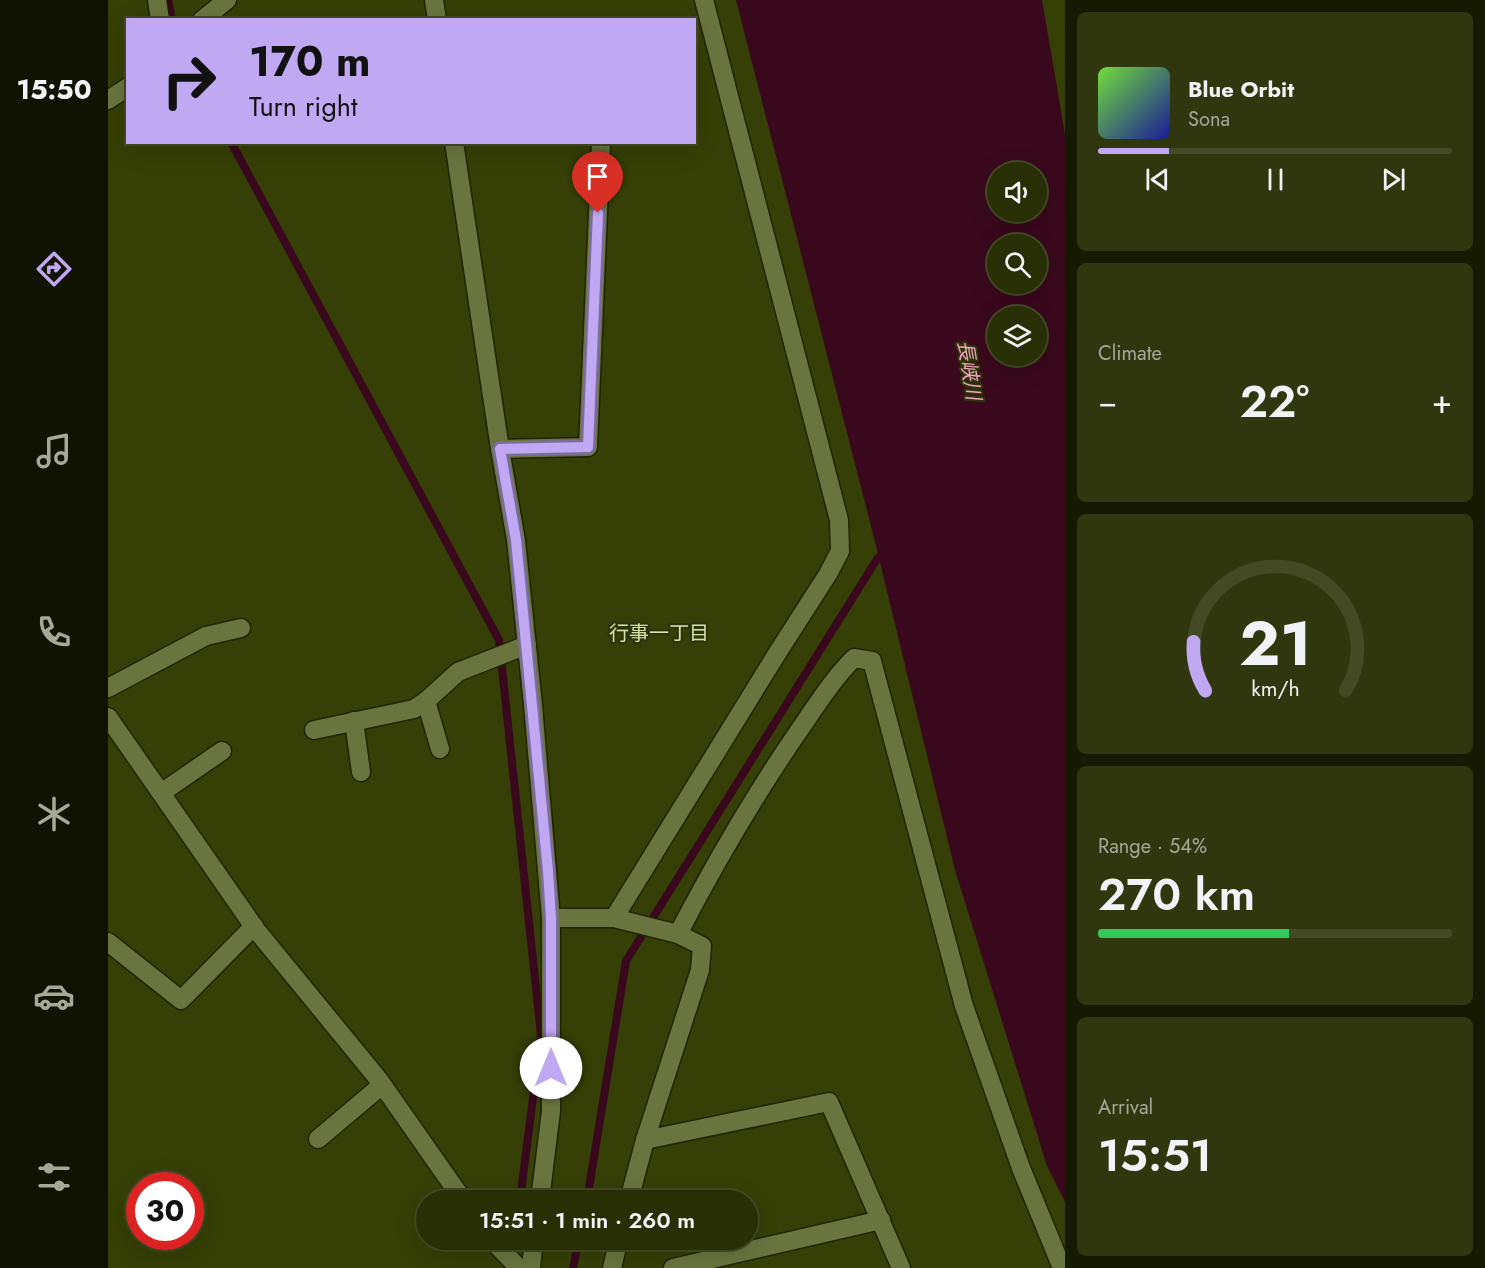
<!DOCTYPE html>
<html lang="en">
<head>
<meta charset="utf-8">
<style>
	body { margin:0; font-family:Jost,"Noto Sans JP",sans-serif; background:#30370e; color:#f1f3f6; height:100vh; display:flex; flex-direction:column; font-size:22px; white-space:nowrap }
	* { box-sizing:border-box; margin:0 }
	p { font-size:20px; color:#a5a99a }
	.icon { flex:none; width:33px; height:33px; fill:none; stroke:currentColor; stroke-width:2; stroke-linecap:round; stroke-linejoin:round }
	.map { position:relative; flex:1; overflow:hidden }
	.drawer { display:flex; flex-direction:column; gap:12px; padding:12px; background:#161a02; width:420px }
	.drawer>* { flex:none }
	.hud { position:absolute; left:18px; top:18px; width:570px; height:126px; border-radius:0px; box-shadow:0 6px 24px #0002,0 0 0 2px #444a26; background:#c1a8f3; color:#111; overflow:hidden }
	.controls { position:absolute; left:879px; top:162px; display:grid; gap:12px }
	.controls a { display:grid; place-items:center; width:60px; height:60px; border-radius:50%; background:#282f04; box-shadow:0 6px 24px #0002,0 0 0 2px #444a26; font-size:30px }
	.speed { position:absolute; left:18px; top:1172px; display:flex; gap:12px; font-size:30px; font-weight:700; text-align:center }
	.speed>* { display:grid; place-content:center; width:78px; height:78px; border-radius:50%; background:#282f04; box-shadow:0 6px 24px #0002,0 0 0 2px #444a26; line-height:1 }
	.speed .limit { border:9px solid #d22; background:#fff; color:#111 }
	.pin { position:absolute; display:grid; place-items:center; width:51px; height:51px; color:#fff; margin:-62px -26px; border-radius:50% 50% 50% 0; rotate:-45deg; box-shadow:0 0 6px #0007 }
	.pin .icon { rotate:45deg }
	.me { position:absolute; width:66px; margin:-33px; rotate:0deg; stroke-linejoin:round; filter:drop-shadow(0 0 4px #0008) }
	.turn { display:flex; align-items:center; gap:21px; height:126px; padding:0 24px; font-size:27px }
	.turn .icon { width:78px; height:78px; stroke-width:2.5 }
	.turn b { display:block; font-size:42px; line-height:51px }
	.big { font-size:45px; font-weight:600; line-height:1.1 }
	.drawer .tile { flex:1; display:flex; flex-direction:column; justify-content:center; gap:9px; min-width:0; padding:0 21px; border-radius:9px; background:#30370e }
	.drawer .dial { align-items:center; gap:0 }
	.dial svg { height:156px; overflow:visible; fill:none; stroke:#444a26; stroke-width:7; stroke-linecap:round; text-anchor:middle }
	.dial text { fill:#f1f3f6; stroke:none }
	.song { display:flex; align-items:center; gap:18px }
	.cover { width:72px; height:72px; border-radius:9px; background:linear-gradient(135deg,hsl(100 70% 55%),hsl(240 70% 35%)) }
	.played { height:6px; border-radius:3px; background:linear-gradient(90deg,#c1a8f3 20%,#444a26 20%) }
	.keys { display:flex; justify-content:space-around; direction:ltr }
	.heat { display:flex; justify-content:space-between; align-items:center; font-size:33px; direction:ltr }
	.charge { height:9px; border-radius:4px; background:linear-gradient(90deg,#34c759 54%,#444a26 0) }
	.trip { position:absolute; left:308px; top:1190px; width:342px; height:60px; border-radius:30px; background:#282f04; box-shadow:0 6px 24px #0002,0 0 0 2px #444a26; font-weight:600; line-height:60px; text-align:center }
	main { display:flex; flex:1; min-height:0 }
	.menu { display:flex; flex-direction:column; width:108px; justify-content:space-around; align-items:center; background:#101302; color:#a5a99a }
	.menu .icon { width:42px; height:42px }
	.menu .selected { color:#c1a8f3 }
	.menu b { font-size:27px; color:#f1f3f6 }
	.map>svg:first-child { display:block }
	.water { fill:#39081d; fill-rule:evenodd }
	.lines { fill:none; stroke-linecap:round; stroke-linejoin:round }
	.stream { stroke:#39081d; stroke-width:8 }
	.minor-casing { stroke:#1e2500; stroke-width:21 }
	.minor { stroke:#69743f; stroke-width:18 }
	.route-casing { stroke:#7d6d9e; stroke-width:15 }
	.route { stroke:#c1a8f3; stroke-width:10 }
	.labels { text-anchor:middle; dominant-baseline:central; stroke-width:4.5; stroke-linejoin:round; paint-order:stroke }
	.water-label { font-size:20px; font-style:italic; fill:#f3a5be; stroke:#2d340b }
	.neighbourhood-label { font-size:20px; fill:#d4e2a9; stroke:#2d340b }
</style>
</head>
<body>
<main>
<nav class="menu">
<b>15:50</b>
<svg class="icon selected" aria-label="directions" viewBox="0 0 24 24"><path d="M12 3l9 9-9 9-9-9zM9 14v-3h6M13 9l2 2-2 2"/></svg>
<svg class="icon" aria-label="music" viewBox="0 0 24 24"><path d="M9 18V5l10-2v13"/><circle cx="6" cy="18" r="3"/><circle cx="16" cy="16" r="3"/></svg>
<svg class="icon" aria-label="phone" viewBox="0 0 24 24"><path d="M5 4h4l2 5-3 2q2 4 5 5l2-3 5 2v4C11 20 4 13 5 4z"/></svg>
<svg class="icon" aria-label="climate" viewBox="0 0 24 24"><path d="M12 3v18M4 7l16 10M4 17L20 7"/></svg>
<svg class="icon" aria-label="car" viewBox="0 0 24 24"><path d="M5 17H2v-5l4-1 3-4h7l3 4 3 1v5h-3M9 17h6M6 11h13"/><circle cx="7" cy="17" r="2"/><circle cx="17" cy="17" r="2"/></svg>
<svg class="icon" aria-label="filters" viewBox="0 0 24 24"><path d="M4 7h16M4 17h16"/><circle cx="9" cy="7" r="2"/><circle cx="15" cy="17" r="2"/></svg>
</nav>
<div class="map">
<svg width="957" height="1268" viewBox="0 0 957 1268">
	<rect width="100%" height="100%" fill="#363f06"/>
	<!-- water -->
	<path class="water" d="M 628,0 L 934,0 L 957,134 L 957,1202 L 939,1166 L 847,870 L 765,534 ZM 890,172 L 928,172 L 928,212 L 890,212 ZM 890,244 L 928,244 L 928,284 L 890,284 ZM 890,316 L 928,316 L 928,356 L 890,356 Z"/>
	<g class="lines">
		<!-- stream -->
		<g class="stream">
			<polyline points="60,0 64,20"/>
			<polyline points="123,142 391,640 433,1035 412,1200"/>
			<polyline points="479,1200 518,961 769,559 778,552"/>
			<polyline points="405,1258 407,1239"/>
			<polyline points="465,1268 471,1239"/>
		</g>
		<defs>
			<g id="minor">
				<polyline points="49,0 52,20"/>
				<polyline points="326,0 329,20"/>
				<polyline points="94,20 119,0"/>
				<polyline points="0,100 20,87"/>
				<polyline points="346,142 392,449 408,540 425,705 443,918 443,1111 432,1200"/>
				<polyline points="392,449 480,447 493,142"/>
				<polyline points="0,688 98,636 133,628"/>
				<polyline points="0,717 149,931 271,1080 355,1200"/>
				<polyline points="246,721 253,772"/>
				<polyline points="206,730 306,709 318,701"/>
				<polyline points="332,749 318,701 350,672 419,645"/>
				<polyline points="53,793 114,751"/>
				<polyline points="443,918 506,918 570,934 594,946 592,970 537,1140 521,1200"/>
				<polyline points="506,918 670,652 720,574 732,551 731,520 596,0"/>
				<path d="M 570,934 C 606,865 646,796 690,732 C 708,706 724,680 746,658 L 764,661 L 856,1006 L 913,1168 L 954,1268"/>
				<polyline points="0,942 73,1000 146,926"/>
				<polyline points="210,1139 274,1085"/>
				<polyline points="537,1140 721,1102 793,1268"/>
				<polyline points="383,1239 411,1268"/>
				<polyline points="423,1268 426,1239"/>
				<polyline points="504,1268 511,1239"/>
				<polyline points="565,1268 773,1220"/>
			</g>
		</defs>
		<!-- minor casing -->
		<use href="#minor" class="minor-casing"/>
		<!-- minor -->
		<use href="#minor" class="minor"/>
	</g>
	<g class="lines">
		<defs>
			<polyline id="route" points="443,1068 443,918 440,871 408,540 392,449 480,447 490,213"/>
		</defs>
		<!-- route casing -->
		<use href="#route" class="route-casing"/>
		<!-- route -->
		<use href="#route" class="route"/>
	</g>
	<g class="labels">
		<!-- water labels -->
		<g class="water-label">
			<text transform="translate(861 370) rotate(81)">長峡川</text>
		</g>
		<!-- neighbourhood labels -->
		<g class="neighbourhood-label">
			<text x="551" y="633">行事一丁目</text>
		</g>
	</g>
</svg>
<div class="controls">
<a><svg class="icon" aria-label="sound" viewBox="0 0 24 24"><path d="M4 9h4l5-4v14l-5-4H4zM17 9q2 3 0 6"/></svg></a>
<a><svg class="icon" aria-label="search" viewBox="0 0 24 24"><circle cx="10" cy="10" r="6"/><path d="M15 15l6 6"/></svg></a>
<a><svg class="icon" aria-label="layers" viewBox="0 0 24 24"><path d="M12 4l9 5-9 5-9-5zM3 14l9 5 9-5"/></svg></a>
</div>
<div class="speed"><div class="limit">30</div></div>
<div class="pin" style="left:490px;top:213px;background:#d93025"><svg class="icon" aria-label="arrive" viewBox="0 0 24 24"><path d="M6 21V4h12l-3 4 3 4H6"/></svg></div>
<svg class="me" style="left:443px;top:1068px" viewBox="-20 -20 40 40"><circle r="19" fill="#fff"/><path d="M0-13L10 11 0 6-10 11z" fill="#c1a8f3"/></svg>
<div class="trip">15:51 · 1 min · 260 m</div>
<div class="hud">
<div class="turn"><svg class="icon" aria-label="right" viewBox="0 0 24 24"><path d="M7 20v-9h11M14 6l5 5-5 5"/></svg><div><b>170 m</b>Turn right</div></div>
</div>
</div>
<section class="drawer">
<div class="tile">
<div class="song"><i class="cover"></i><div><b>Blue Orbit</b><p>Sona</p></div></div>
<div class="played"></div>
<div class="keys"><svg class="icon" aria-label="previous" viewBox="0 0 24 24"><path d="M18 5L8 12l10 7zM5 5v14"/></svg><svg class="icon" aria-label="pause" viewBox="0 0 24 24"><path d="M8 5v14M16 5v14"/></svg><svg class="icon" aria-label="next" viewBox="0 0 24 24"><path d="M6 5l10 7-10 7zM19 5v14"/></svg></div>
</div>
<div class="tile"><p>Climate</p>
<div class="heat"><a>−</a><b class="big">22°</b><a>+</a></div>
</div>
<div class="tile dial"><svg viewBox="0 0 100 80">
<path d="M14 69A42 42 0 1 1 86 69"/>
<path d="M14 69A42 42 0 0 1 8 44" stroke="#c1a8f3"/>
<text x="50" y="56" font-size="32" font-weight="700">21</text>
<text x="50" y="72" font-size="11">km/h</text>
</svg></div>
<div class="tile"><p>Range · 54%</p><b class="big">270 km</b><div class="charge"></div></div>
<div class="tile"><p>Arrival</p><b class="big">15:51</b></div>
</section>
</main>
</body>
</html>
